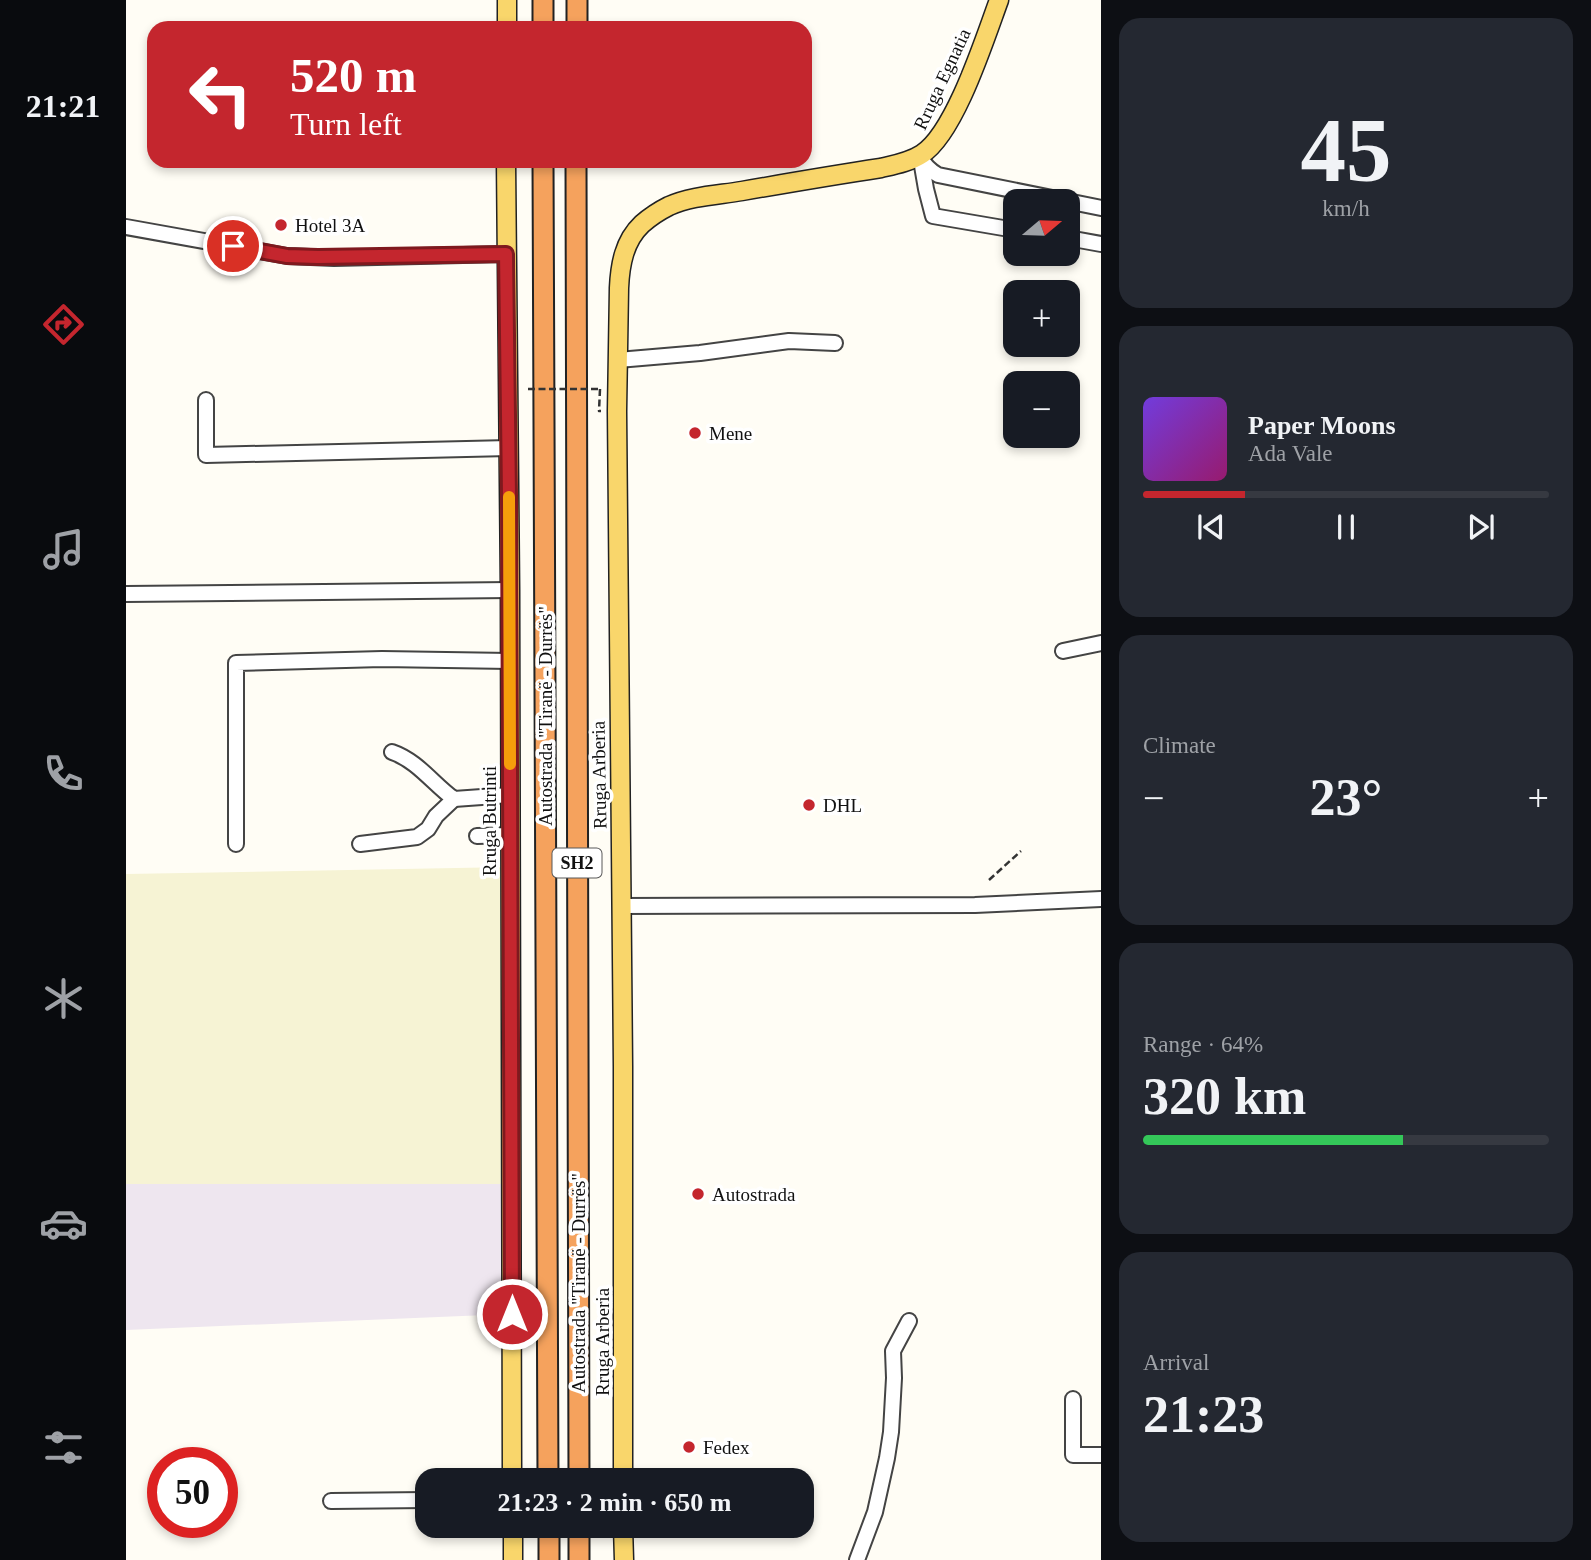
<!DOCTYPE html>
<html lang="en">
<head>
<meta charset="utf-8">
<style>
	body { margin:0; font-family:"Times New Roman",serif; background:#242831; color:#f1f3f6; height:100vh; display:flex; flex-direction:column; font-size:26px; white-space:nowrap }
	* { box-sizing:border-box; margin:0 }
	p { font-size:23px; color:#9ea1a6 }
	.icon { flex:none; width:38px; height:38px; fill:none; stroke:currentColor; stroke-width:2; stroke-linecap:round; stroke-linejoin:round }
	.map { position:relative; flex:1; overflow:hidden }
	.drawer { display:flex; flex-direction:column; gap:18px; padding:18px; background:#0d0f14; width:490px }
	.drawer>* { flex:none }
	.hud { position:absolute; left:21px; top:21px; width:665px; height:147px; border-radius:21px; box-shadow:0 4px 10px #0003; background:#c4262e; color:#fff; overflow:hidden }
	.needle { width:46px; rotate:71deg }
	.tools { position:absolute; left:877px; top:189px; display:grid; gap:14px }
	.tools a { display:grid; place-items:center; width:77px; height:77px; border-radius:14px; background:#171b24; box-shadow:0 4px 10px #0003; font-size:35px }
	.speed { position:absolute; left:21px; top:1447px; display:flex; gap:14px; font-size:35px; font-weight:700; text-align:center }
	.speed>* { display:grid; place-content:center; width:91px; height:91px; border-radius:50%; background:#171b24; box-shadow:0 4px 10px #0003; line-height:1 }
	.speed .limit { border:10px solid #d22; background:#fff; color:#111 }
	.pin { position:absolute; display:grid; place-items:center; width:60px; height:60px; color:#fff; margin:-30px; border:4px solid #fff; border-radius:50%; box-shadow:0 2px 7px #0007 }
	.me { position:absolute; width:77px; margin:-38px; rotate:0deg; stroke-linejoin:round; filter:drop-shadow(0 0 5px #0008) }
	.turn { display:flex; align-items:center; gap:24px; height:147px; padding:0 28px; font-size:32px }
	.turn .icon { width:91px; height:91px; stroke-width:2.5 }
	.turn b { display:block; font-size:49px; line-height:60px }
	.big { font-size:52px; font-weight:700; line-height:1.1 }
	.drawer .tile { flex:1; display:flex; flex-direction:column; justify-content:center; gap:10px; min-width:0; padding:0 24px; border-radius:21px; background:#242831 }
	.drawer .dial { align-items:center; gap:0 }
	.dial b { font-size:91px; line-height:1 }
	.song { display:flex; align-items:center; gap:21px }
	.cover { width:84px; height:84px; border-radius:10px; background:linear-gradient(135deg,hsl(260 70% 55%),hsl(320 70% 35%)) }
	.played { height:7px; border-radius:4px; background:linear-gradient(90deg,#c4262e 25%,#363941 25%) }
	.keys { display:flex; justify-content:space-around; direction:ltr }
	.heat { display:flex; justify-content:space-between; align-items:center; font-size:38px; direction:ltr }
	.charge { height:10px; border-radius:5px; background:linear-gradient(90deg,#34c759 64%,#363941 0) }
	.trip { position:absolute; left:289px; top:1468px; width:399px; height:70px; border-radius:21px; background:#171b24; box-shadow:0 4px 10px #0003; font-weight:700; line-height:70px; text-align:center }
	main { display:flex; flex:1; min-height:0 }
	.dock { display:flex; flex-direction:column; width:126px; justify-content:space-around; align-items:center; background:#090b0e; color:#9ea1a6 }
	.dock .icon { width:49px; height:49px }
	.dock .current { color:#c4262e }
	.dock b { font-size:32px; color:#f1f3f6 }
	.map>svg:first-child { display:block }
	.industrial { fill:#eee6ef }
	.farmland { fill:#f6f3d4 }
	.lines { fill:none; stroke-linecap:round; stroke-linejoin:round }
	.minor-casing { stroke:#444; stroke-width:18 }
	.major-casing { stroke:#222; stroke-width:21 }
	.highway-casing { stroke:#222; stroke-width:23 }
	.path { stroke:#333; stroke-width:2.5; stroke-dasharray:7 3.5; stroke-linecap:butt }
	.minor { stroke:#fff; stroke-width:14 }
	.major { stroke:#f9d66b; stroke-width:18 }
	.highway { stroke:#f5a25d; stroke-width:19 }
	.path-bridge { stroke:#333; stroke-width:2.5; stroke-dasharray:7 3.5; stroke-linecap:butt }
	.route-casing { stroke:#7f191e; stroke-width:18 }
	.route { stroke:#c4262e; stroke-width:12 }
	.slow { stroke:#f59e0b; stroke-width:12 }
	.poi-dot { fill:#c4262e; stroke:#fff; stroke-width:2.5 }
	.labels { text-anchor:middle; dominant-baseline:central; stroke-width:7; stroke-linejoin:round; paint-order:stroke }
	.shield { fill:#fff; stroke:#585858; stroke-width:2 }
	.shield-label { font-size:18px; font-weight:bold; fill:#111 }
	.street-label { font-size:19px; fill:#111; stroke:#fff }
	.poi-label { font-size:19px; fill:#111; stroke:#fff; text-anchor:start }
</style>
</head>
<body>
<main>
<nav class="dock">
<b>21:21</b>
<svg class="icon current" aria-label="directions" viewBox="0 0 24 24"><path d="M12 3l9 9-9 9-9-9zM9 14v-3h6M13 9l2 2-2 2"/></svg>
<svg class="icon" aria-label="music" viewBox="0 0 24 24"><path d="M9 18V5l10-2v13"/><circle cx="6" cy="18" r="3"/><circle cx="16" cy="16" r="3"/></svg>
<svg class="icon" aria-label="phone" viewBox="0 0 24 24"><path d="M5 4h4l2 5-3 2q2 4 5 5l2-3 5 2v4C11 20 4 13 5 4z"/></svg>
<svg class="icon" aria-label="climate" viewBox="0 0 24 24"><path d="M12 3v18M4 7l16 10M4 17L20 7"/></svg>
<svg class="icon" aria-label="car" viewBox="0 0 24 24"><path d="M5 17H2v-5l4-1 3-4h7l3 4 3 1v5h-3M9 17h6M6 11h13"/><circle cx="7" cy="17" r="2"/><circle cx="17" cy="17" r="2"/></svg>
<svg class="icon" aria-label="filters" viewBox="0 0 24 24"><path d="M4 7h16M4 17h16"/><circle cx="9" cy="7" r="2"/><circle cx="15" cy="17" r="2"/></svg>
</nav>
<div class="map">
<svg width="975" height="1560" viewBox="0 0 975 1560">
	<rect width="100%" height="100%" fill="#fffdf5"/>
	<!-- industrial -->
	<polygon class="industrial" points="0,1184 386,1184 386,1314 0,1330"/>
	<!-- farmland -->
	<polygon class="farmland" points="384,867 386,1184 0,1184 0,874"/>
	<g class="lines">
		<defs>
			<g id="minor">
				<path d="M 794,156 C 798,165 803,170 812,175 L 975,208"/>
				<polyline points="795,160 800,189 807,216 889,230"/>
				<polyline points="0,227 161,256 208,258 380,254"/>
				<polyline points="942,238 975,244"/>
				<polyline points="492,360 574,353 663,341 709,343"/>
				<polyline points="80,400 80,455 383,448"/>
				<polyline points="0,594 384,590"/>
				<polyline points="937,651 975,643"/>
				<path d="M 266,752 C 292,761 307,784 328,799 L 384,795"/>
				<polyline points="351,836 384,835"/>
				<polyline points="110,844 110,663 256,659 384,661"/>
				<polyline points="234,844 291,837 302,829 310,816 328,799"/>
				<polyline points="495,906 849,905 975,899"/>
				<polyline points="947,1399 947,1455 975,1455"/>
				<polyline points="205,1501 301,1500"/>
				<polyline points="731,1560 749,1512 761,1458 765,1432 768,1378 767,1351 783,1321"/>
			</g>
			<g id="major">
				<polyline points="381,28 381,0"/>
				<polyline points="380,161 384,590 386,1480"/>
				<path d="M 497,1480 L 497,1066 L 491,411 L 493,288 C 494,265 498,241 516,224 C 524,217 533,211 543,206 C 565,196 592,195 616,191 C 662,183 709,175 755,168 C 768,165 784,162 796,154 C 829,133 859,38 873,0"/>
				<polyline points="387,1526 387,1560"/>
				<polyline points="497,1526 498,1560"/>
			</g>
			<g id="highway">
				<polyline points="417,0 417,28"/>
				<polyline points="451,28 451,0"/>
				<polyline points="417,161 422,1480"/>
				<polyline points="450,161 453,1480"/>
				<polyline points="423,1526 423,1560"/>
				<polyline points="453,1526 453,1560"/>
			</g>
		</defs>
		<!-- minor casing -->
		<use href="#minor" class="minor-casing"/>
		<!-- major casing -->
		<use href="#major" class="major-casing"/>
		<!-- highway casing -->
		<use href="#highway" class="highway-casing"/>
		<!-- path -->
		<g class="path">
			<polyline points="474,389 473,411 475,411"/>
			<polyline points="863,880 895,851"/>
		</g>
		<!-- minor -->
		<use href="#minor" class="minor"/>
		<!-- major -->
		<use href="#major" class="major"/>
		<!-- highway -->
		<use href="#highway" class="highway"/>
		<!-- path-bridge -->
		<polyline class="path-bridge" points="402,389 474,389"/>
	</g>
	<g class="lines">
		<defs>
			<polyline id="route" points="107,246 161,256 192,257 380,254 383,495 386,1314"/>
		</defs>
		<!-- route casing -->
		<use href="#route" class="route-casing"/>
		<!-- route -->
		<use href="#route" class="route"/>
		<!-- slow -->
		<polyline class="slow" points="383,497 384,764"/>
	</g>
	<!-- markers -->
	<g class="poi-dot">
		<circle cx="155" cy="225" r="7"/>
		<circle cx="569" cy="433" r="7"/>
		<circle cx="683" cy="805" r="7"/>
		<circle cx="572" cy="1194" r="7"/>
		<circle cx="563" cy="1447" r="7"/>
	</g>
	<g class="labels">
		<!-- shield labels -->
		<rect class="shield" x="426.5" y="848.5" width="49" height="29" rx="5"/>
		<g class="shield-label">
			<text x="451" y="863">SH2</text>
		</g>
		<!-- street labels -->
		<g class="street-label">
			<text transform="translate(816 79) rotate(-65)">Rruga Egnatia</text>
			<text transform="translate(419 716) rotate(-90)">Autostrada "Tiranë - Durrës"</text>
			<text transform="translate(473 775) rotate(-91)">Rruga Arberia</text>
			<text transform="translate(363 821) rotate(-90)">Rruga Butrinti</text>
			<text transform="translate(452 1283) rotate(-90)">Autostrada "Tiranë - Durrës"</text>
			<text transform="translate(476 1342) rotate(-90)">Rruga Arberia</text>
		</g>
		<!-- poi labels -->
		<g class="poi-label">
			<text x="169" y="225">Hotel 3A</text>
			<text x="583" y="433">Mene</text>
			<text x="697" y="805">DHL</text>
			<text x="586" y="1194">Autostrada</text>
			<text x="577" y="1447">Fedex</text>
		</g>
	</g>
</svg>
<div class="tools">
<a><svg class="needle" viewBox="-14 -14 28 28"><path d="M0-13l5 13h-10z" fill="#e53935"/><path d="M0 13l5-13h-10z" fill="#9ea1a6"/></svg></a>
<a>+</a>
<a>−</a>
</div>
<div class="speed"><div class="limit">50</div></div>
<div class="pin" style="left:107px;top:246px;background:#d93025"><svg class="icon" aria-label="arrive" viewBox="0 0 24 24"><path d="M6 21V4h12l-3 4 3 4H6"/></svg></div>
<svg class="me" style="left:386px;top:1314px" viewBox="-20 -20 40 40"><circle r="17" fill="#c4262e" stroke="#fff" stroke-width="3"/><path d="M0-11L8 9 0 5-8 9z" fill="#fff"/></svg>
<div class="trip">21:23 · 2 min · 650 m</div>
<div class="hud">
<div class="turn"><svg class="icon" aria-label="left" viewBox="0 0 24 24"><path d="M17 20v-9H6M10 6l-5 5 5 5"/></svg><div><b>520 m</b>Turn left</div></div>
</div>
</div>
<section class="drawer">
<div class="tile dial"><b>45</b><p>km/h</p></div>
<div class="tile">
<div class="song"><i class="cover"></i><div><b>Paper Moons</b><p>Ada Vale</p></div></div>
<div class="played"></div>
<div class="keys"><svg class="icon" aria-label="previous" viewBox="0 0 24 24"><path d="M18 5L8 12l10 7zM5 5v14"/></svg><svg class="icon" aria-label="pause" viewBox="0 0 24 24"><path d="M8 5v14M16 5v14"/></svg><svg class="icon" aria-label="next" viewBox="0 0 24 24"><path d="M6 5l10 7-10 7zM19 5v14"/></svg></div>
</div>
<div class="tile"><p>Climate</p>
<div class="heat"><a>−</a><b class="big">23°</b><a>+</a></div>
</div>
<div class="tile"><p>Range · 64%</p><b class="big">320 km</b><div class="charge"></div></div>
<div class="tile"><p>Arrival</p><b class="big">21:23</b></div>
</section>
</main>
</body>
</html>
